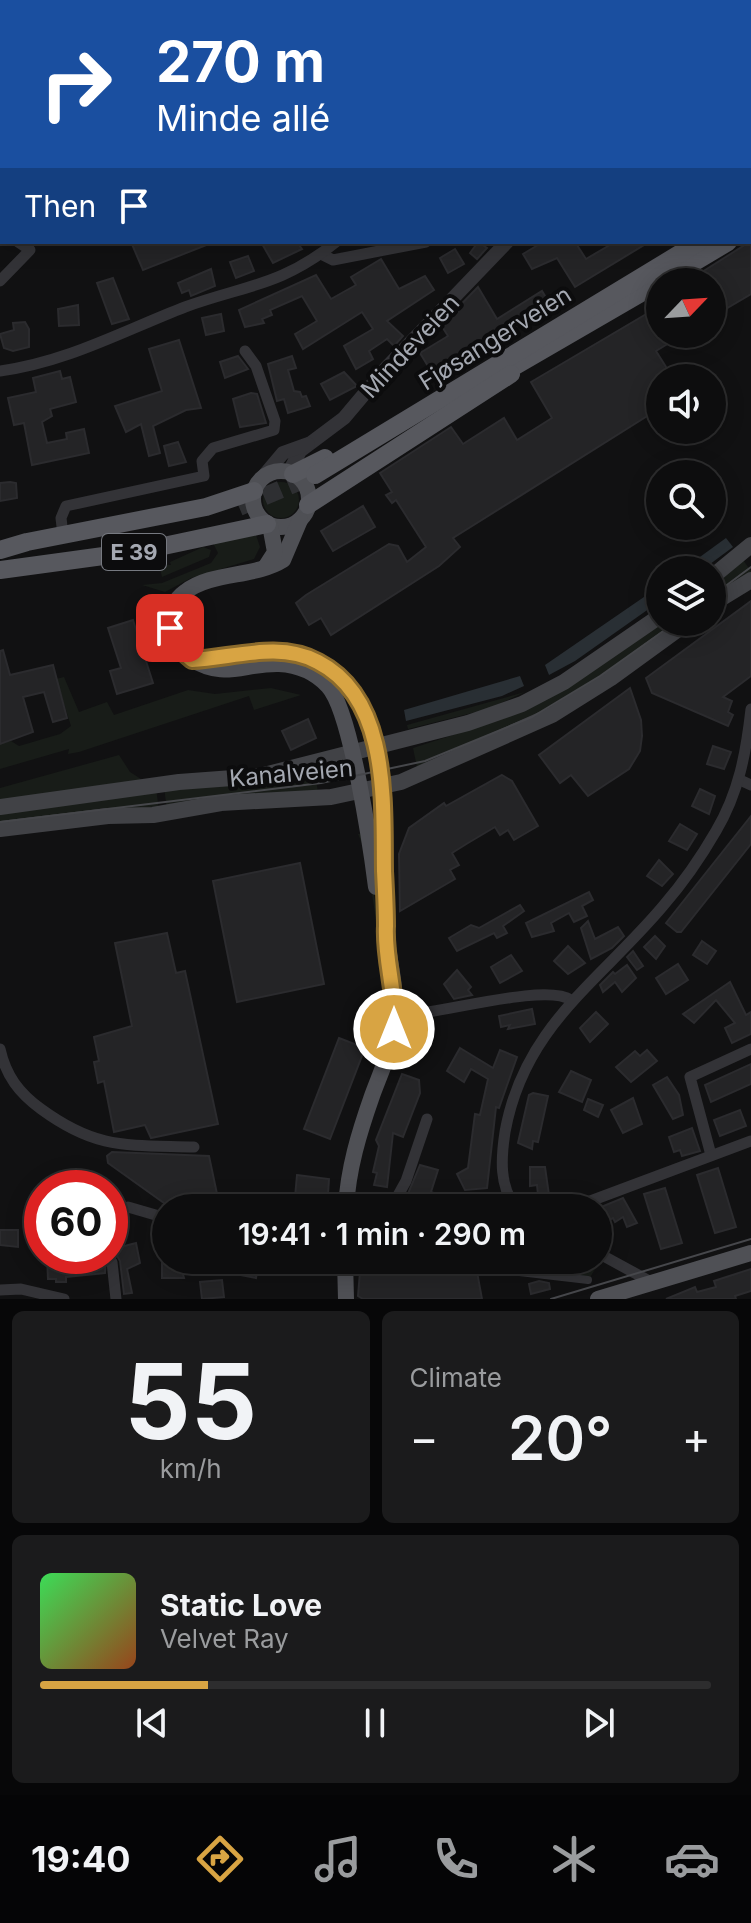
<!DOCTYPE html>
<html lang="en">
<head>
<meta charset="utf-8">
<style>
	body { margin:0; font-family:Inter,sans-serif; background:#1b1b1c; color:#f1f3f6; height:100vh; display:flex; flex-direction:column; font-size:30px; white-space:nowrap }
	* { box-sizing:border-box; margin:0 }
	p { font-size:26px; color:#9a9c9e }
	.icon { flex:none; width:44px; height:44px; fill:none; stroke:currentColor; stroke-width:2; stroke-linecap:round; stroke-linejoin:round }
	.map { position:relative; height:1299px; overflow:hidden }
	.sheet { display:flex; flex-direction:column; gap:12px; padding:12px; background:#070708; flex:1 }
	.sheet>* { flex:none }
	.banner { position:absolute; left:0px; top:0px; width:752px; height:244px; box-shadow:0 4px 20px #0003,0 0 0 2px #2d2d2e; background:#1a4fa0; color:#fff; overflow:hidden }
	.needle { width:52px; rotate:65deg }
	.controls { position:absolute; left:646px; top:268px; display:grid; gap:16px }
	.controls a { display:grid; place-items:center; width:80px; height:80px; border-radius:50%; background:#0d0d0e; box-shadow:0 4px 20px #0003,0 0 0 2px #2d2d2e; font-size:40px }
	.speed { position:absolute; left:24px; top:1170px; display:flex; gap:16px; font-size:40px; font-weight:700; text-align:center }
	.speed>* { display:grid; place-content:center; width:104px; height:104px; border-radius:50%; background:#0d0d0e; box-shadow:0 4px 20px #0003,0 0 0 2px #2d2d2e; line-height:1 }
	.speed .limit { border:12px solid #d22; background:#fff; color:#111 }
	.pin { position:absolute; display:grid; place-items:center; width:68px; height:68px; color:#fff; margin:-34px; border-radius:16px; box-shadow:0 4px 12px #0006 }
	.me { position:absolute; width:88px; margin:-44px; rotate:0deg; stroke-linejoin:round; filter:drop-shadow(0 0 6px #0008) }
	.turn { display:flex; align-items:center; gap:28px; height:168px; padding:0 24px; font-size:36px }
	.turn .icon { width:104px; height:104px; stroke-width:2.5 }
	.turn b { display:block; font-size:56px; line-height:68px }
	.then { display:flex; align-items:center; height:76px; padding:0 24px; background:#0003; gap:16px; font-size:30px }
	.big { font-size:60px; font-weight:600; line-height:1.1 }
	.sheet .widget { flex:1; display:flex; flex-direction:column; justify-content:center; gap:12px; min-width:0; padding:0 28px; border-radius:12px; background:#1b1b1c }
	.sheet .dial { align-items:center; gap:0 }
	.dial b { font-size:104px; line-height:1 }
	.song { display:flex; align-items:center; gap:24px }
	.cover { width:96px; height:96px; border-radius:12px; background:linear-gradient(135deg,hsl(130 70% 55%),hsl(20 70% 35%)) }
	.played { height:8px; border-radius:4px; background:linear-gradient(90deg,#d8a443 25%,#2d2d2e 25%) }
	.keys { display:flex; justify-content:space-around; direction:ltr }
	.heat { display:flex; justify-content:space-between; align-items:center; font-size:44px; direction:ltr }
	.sheet .tiles { flex:1; display:grid; gap:12px; grid-template-columns:1fr 1fr }
	.widget:last-child { grid-column:span 2 }
	.trip { position:absolute; left:152px; top:1194px; width:460px; height:80px; border-radius:40px; background:#0d0d0e; box-shadow:0 4px 20px #0003,0 0 0 2px #2d2d2e; font-weight:600; line-height:80px; text-align:center }
	.menu { display:flex; height:128px; justify-content:space-around; align-items:center; background:#050506; color:#9a9c9e }
	.menu .icon { width:56px; height:56px }
	.menu .current { color:#d8a443 }
	.menu b { font-size:36px; color:#f1f3f6 }
	.map>svg:first-child { display:block }
	.green { fill:#181c18 }
	.water { fill:#292f34 }
	.building { fill:#242426; stroke:#2b2b2e; stroke-width:2 }
	.lines { fill:none; stroke-linecap:round; stroke-linejoin:round }
	.trunk-tunnel { stroke:#2e2f32; stroke-width:18; stroke-dasharray:18 9; stroke-linecap:butt }
	.pedestrian { stroke:#333337; stroke-width:8 }
	.minor { stroke:#333337; stroke-width:11 }
	.tertiary { stroke:#333337; stroke-width:14 }
	.secondary { stroke:#414246; stroke-width:16 }
	.primary { stroke:#4f5055; stroke-width:16 }
	.trunk { stroke:#57585e; stroke-width:18 }
	.tram { stroke:#46474b; stroke-width:2 }
	.route-casing { stroke:#8c6b2c; stroke-width:20 }
	.route { stroke:#d8a443; stroke-width:14 }
	.labels { text-anchor:middle; dominant-baseline:central; stroke-width:8; stroke-linejoin:round; paint-order:stroke }
	.shield { fill:#0c0c0d; stroke:#767980; stroke-width:2 }
	.shield-label { font-size:22px; font-weight:bold; fill:#a4a8b1 }
	.street-label { font-size:24px; fill:#a4a8b1; stroke:#0c0c0d }
</style>
</head>
<body>
<div class="map">
<svg width="751" height="1299" viewBox="0 0 751 1299">
	<rect width="100%" height="100%" fill="#111112"/>
	<!-- green -->
	<g class="green">
		<polygon points="0,0 99,0 2,2 2,28"/>
		<circle cx="281" cy="500" r="18"/>
		<polygon points="256,535 260,547 254,559 191,578 165,592 142,585 162,583 211,563 218,553 213,543"/>
		<polygon points="203,547 211,550 209,557 162,577 159,564 171,565 170,562"/>
		<polygon points="740,556 751,571 751,578 712,600 712,581"/>
		<polygon points="660,622 682,622 590,688 418,772 413,748 505,718"/>
		<polygon points="64,677 79,712 107,702 114,715 188,690 215,694 271,688 301,695 254,710 249,696 79,752 68,754 69,749 0,769 0,744 11,741 19,746 60,734 71,726 56,679"/>
		<polygon points="525,692 488,709 408,729 407,725"/>
		<polygon points="119,755 130,772 144,781 0,804 0,788"/>
		<polygon points="314,768 318,792 167,810 164,787"/>
		<polygon points="156,788 159,811 0,825 0,810"/>
		<path d="M 358,834 L 363,834 L 366,843 C 375,910 395,984 378,1050 C 392,987 374,917 366,853 Z"/>
		<polygon points="528,1260 598,1260 600,1261 589,1279 563,1267 546,1270"/>
	</g>
	<!-- water -->
	<g class="water">
		<polygon points="726,538 733,547 702,570 682,570"/>
		<polygon points="660,586 660,601 575,661 549,675 545,665"/>
		<polygon points="520,676 524,686 502,696 406,721 404,710"/>
	</g>
	<!-- building -->
	<g class="building">
		<polygon points="751,241 751,294 712,317 712,282 708,282 702,272"/>
		<polygon points="131,242 214,242 143,270"/>
		<polygon points="261,242 297,242 302,249 273,263"/>
		<polygon points="478,242 487,248 477,259 470,253"/>
		<polygon points="543,242 575,242 586,259 615,242 649,242 575,287 557,258 532,269 523,254"/>
		<polygon points="455,249 464,264 448,273 440,258"/>
		<polygon points="248,256 254,271 236,278 230,262"/>
		<polygon points="381,259 399,289 425,276 434,290 387,321 403,336 394,346 387,339 369,351 373,359 356,369 344,346 373,329 362,312 303,349 295,334 317,321 302,296 270,310 272,315 262,319 264,323 245,327 239,310 316,275 331,299 356,285 351,277"/>
		<polygon points="211,269 215,286 191,296 189,290 182,293 178,283"/>
		<polygon points="113,278 129,319 112,324 97,283"/>
		<polygon points="478,287 497,319 542,291 551,306 434,376 420,353 448,336 441,325"/>
		<polygon points="78,305 79,325 59,326 58,309"/>
		<polygon points="660,306 660,334 684,334 656,351 673,378 660,378 660,408 453,538 460,547 439,566 331,635 321,618 309,625 296,603 306,595 389,544 398,546 407,562 426,547 396,500 392,503 386,495 392,492 380,473 451,427 463,444 504,418 517,440 552,418 531,382"/>
		<polygon points="221,314 224,331 206,335 202,318"/>
		<polygon points="25,322 29,329 29,347 13,351 4,348 0,334 14,330 13,323"/>
		<polygon points="179,340 201,408 186,410 153,426 160,453 149,456 141,424 126,432 115,406 162,391 149,349"/>
		<polygon points="238,356 248,369 225,378 220,362"/>
		<polygon points="292,356 296,368 288,370 294,391 300,392 302,397 306,396 310,406 288,413 284,399 277,401 268,364"/>
		<polygon points="60,371 62,379 70,377 76,402 50,409 52,416 42,422 47,443 67,439 66,433 84,429 89,453 32,465 24,423 14,425 8,398 36,392 33,378"/>
		<polygon points="344,372 357,386 330,400 321,384"/>
		<polygon points="251,393 257,394 266,423 240,427 233,399"/>
		<polygon points="178,442 186,462 169,466 164,446"/>
		<polygon points="10,482 16,483 17,498 0,501 0,483"/>
		<polygon points="363,506 375,527 333,551 321,531"/>
		<polygon points="751,601 751,676 723,697 732,701 728,712 733,715 728,726 652,693 646,678"/>
		<polygon points="133,620 153,683 117,694 110,671 121,668 108,628"/>
		<polygon points="3,650 10,675 53,665 67,718 53,722 44,692 23,697 33,732 0,744 0,651"/>
		<polygon points="630,688 641,720 642,736 640,751 629,769 588,796 571,775 560,783 539,755"/>
		<polygon points="308,719 316,738 291,750 282,731"/>
		<polygon points="713,746 731,752 724,769 707,764"/>
		<polygon points="502,775 512,781 538,826 514,840 508,830 500,835 495,827 468,843 452,853 459,865 450,870 455,879 400,911 399,854 409,828 444,803 446,806"/>
		<polygon points="700,789 715,796 709,814 692,806"/>
		<polygon points="751,816 751,844 681,932 677,932 666,923"/>
		<polygon points="680,824 697,834 687,850 669,841"/>
		<polygon points="659,860 673,874 662,886 647,876"/>
		<polygon points="300,863 324,984 237,1002 213,881"/>
		<polygon points="589,892 593,900 582,906 587,916 574,922 569,913 551,923 554,931 532,937 526,923"/>
		<polygon points="520,905 524,911 503,926 507,933 497,938 494,933 457,951 449,938 471,925 479,928"/>
		<polygon points="588,921 595,939 618,927 624,936 612,948 591,959 581,928"/>
		<polygon points="167,933 176,973 185,971 218,1124 151,1138 145,1125 114,1132 104,1081 98,1083 94,1062 99,1061 94,1037 132,1026 115,943"/>
		<polygon points="655,936 665,946 656,959 644,947"/>
		<polygon points="702,941 716,951 707,964 693,955"/>
		<polygon points="568,946 585,963 568,974 554,961"/>
		<polygon points="633,951 643,966 637,970 627,957"/>
		<polygon points="511,955 522,971 500,983 491,967"/>
		<polygon points="678,964 688,980 666,994 656,978"/>
		<polygon points="627,965 636,978 622,992 615,982 603,992 600,985 613,972 615,974"/>
		<polygon points="457,970 471,987 468,990 472,995 454,999 444,984"/>
		<polygon points="730,982 746,1015 751,1012 751,1034 732,1043 725,1028 735,1023 716,1000 694,1023 683,1014"/>
		<polygon points="532,1009 535,1024 508,1029 510,1025 501,1027 499,1016"/>
		<polygon points="596,1012 608,1024 590,1042 580,1028"/>
		<polygon points="339,1038 365,1048 330,1139 304,1129"/>
		<polygon points="460,1048 493,1068 500,1050 517,1057 499,1108 496,1107 487,1188 465,1190 457,1174 468,1168 475,1114 480,1115 488,1079 471,1069 464,1082 447,1071"/>
		<polygon points="647,1050 657,1061 631,1082 616,1067 635,1051 640,1056"/>
		<polygon points="751,1064 751,1084 711,1102 705,1085"/>
		<polygon points="571,1071 591,1080 582,1102 559,1092"/>
		<polygon points="402,1074 419,1080 420,1093 403,1137 393,1133 387,1187 374,1185 377,1173 373,1172 379,1146 376,1140"/>
		<polygon points="667,1077 679,1095 683,1115 673,1119 653,1085"/>
		<polygon points="533,1093 548,1096 538,1142 533,1141 532,1149 518,1143 529,1095"/>
		<polygon points="633,1098 642,1124 623,1133 611,1110"/>
		<polygon points="588,1099 603,1105 598,1117 584,1110"/>
		<polygon points="740,1110 746,1126 720,1136 714,1120"/>
		<polygon points="692,1128 700,1151 682,1156 680,1150 674,1152 669,1137"/>
		<polygon points="112,1152 209,1156 220,1208 171,1208 108,1163 107,1156"/>
		<polygon points="420,1165 438,1170 431,1192 474,1208 402,1208"/>
		<polygon points="530,1167 545,1167 549,1195 538,1195 537,1185 530,1186"/>
		<polygon points="718,1168 736,1227 715,1233 697,1175"/>
		<polygon points="297,1175 329,1179 327,1208 288,1208 287,1198 295,1197"/>
		<polygon points="665,1188 682,1243 661,1249 644,1194"/>
		<polygon points="623,1198 637,1223 627,1227 623,1217 615,1222 613,1218 609,1220 601,1207"/>
		<polygon points="0,1230 18,1230 18,1247 0,1245"/>
		<polygon points="136,1243 140,1263 127,1269 132,1293 124,1294 120,1261 113,1249"/>
		<polygon points="47,1256 106,1256 105,1273 66,1277 66,1282 56,1282 56,1279 48,1279"/>
		<polygon points="179,1260 184,1278 162,1278 162,1261"/>
		<polygon points="238,1260 259,1260 256,1278 235,1274"/>
		<polygon points="361,1260 475,1261 482,1299 363,1299 358,1296"/>
		<polygon points="751,1269 751,1291 735,1296 736,1299 666,1299 695,1287 697,1292 716,1287 714,1281"/>
		<polygon points="222,1280 224,1297 202,1299 200,1282"/>
		<polygon points="539,1281 549,1283 550,1289 531,1294 529,1284"/>
	</g>
	<g class="lines">
		<!-- trunk-tunnel -->
		<polyline class="trunk-tunnel" points="239,507 315,475"/>
		<!-- pedestrian -->
		<polyline class="pedestrian" points="493,1260 502,1270 588,1280"/>
		<!-- minor -->
		<g class="minor">
			<polyline points="257,2 259,0"/>
			<polyline points="451,2 454,0"/>
			<polyline points="679,2 682,0"/>
			<polyline points="0,110 2,107"/>
			<polyline points="0,150 2,150"/>
			<polyline points="0,234 2,235"/>
			<polyline points="321,254 333,260 426,242"/>
			<polyline points="0,281 30,250 18,242"/>
			<path d="M 0,371 C 67,362 123,331 185,307 C 246,285 281,286 336,242"/>
			<polyline points="63,535 61,518 66,506 204,476 202,461 213,448 274,430 275,421 256,366 245,351"/>
			<polyline points="740,780 751,785"/>
			<path d="M 395,1016 C 434,1016 545,982 571,1000"/>
			<path d="M 0,1049 C 6,1076 19,1093 41,1109 C 97,1150 127,1145 194,1147"/>
			<polyline points="711,1155 690,1077 751,1049"/>
			<path d="M 514,1206 C 526,1200 560,1207 577,1206 L 751,1141"/>
			<polyline points="128,1207 166,1218"/>
			<polyline points="391,1208 406,1181 427,1119"/>
			<path d="M 516,1208 C 499,1186 501,1158 505,1132 C 524,1026 599,982 663,906 C 683,883 701,857 716,831 C 739,792 746,753 751,709"/>
			<polyline points="598,1253 653,1283"/>
			<polyline points="112,1262 116,1299"/>
			<polyline points="0,1290 21,1289 64,1299"/>
		</g>
		<!-- tertiary -->
		<g class="tertiary">
			<polyline points="726,2 728,0"/>
			<polyline points="289,472 300,451 344,418 387,367 507,242"/>
			<polyline points="262,478 283,453 308,444"/>
		</g>
		<!-- secondary -->
		<g class="secondary">
			<polyline points="712,577 751,545"/>
			<polyline points="712,604 751,580"/>
			<polyline points="0,807 179,782 260,776 468,723 522,704 564,682 660,616"/>
			<polyline points="0,829 108,816 153,815 221,803 331,797 401,782 552,715 611,678 688,622"/>
		</g>
		<!-- primary -->
		<g class="primary">
			<circle cx="281" cy="499" r="28"/>
			<path d="M 300,520 L 283,560 C 254,578 212,571 185,592 C 174,600 170,612 170,624 C 171,639 178,652 191,659 C 225,680 243,663 279,664 C 298,665 316,673 328,686 C 351,711 371,848 376,887"/>
			<polyline points="266,566 275,552 270,525"/>
			<path d="M 192,660 C 234,658 279,642 318,661 C 404,705 380,853 386,931 C 389,963 399,995 394,1027 C 391,1051 380,1074 372,1096 C 359,1133 348,1169 346,1208"/>
			<polyline points="345,1260 346,1299"/>
			<polyline points="598,1299 751,1253"/>
		</g>
		<!-- trunk -->
		<g class="trunk">
			<polyline points="750,212 751,212"/>
			<polyline points="750,229 751,228"/>
			<polyline points="661,282 728,242"/>
			<polyline points="496,377 660,282"/>
			<polyline points="293,474 325,458"/>
			<polyline points="315,475 699,242"/>
			<polyline points="308,505 511,374"/>
			<polyline points="0,550 27,542 206,507 254,491"/>
			<polyline points="0,570 140,551 267,524"/>
		</g>
		<!-- tram -->
		<g class="tram">
			<polyline points="712,596 751,567"/>
			<polyline points="0,822 321,783 425,761 532,717 600,676 676,622"/>
			<polyline points="551,1299 751,1239"/>
		</g>
	</g>
	<g class="lines">
		<defs>
			<path id="route" d="M 170,628 L 178,648 L 192,660 C 233,658 279,641 318,662 C 390,699 383,803 384,871 C 385,890 386,908 386,926 C 384,960 397,994 394,1029"/>
		</defs>
		<!-- route casing -->
		<use href="#route" class="route-casing"/>
		<!-- route -->
		<use href="#route" class="route"/>
	</g>
	<g class="labels">
		<!-- shield labels -->
		<rect class="shield" x="102" y="534" width="64" height="36" rx="6"/>
		<g class="shield-label">
			<text x="134" y="552">E 39</text>
		</g>
		<!-- street labels -->
		<g class="street-label">
			<text transform="translate(495 338) rotate(-32)">Fjøsangerveien</text>
			<text transform="translate(410 346) rotate(-47)">Mindeveien</text>
			<text transform="translate(291 773) rotate(-5)">Kanalveien</text>
		</g>
	</g>
</svg>
<div class="controls">
<a><svg class="needle" viewBox="-14 -14 28 28"><path d="M0-13l5 13h-10z" fill="#e53935"/><path d="M0 13l5-13h-10z" fill="#9a9c9e"/></svg></a>
<a><svg class="icon" aria-label="sound" viewBox="0 0 24 24"><path d="M4 9h4l5-4v14l-5-4H4zM17 9q2 3 0 6"/></svg></a>
<a><svg class="icon" aria-label="search" viewBox="0 0 24 24"><circle cx="10" cy="10" r="6"/><path d="M15 15l6 6"/></svg></a>
<a><svg class="icon" aria-label="layers" viewBox="0 0 24 24"><path d="M12 4l9 5-9 5-9-5zM3 14l9 5 9-5"/></svg></a>
</div>
<div class="speed"><div class="limit">60</div></div>
<div class="pin" style="left:170px;top:628px;background:#d93025"><svg class="icon" aria-label="arrive" viewBox="0 0 24 24"><path d="M6 21V4h12l-3 4 3 4H6"/></svg></div>
<svg class="me" style="left:394px;top:1029px" viewBox="-20 -20 40 40"><circle r="17" fill="#d8a443" stroke="#fff" stroke-width="3"/><path d="M0-11L8 9 0 5-8 9z" fill="#fff"/></svg>
<div class="trip">19:41 · 1 min · 290 m</div>
<div class="banner">
<div class="turn"><svg class="icon" aria-label="right" viewBox="0 0 24 24"><path d="M7 20v-9h11M14 6l5 5-5 5"/></svg><div><b>270 m</b>Minde allé</div></div>
<div class="then">Then<svg class="icon" aria-label="arrive" viewBox="0 0 24 24"><path d="M6 21V4h12l-3 4 3 4H6"/></svg></div>
</div>
</div>
<section class="sheet">
<div class="tiles">
<div class="widget dial"><b>55</b><p>km/h</p></div>
<div class="widget"><p>Climate</p>
<div class="heat"><a>−</a><b class="big">20°</b><a>+</a></div>
</div>
<div class="widget">
<div class="song"><i class="cover"></i><div><b>Static Love</b><p>Velvet Ray</p></div></div>
<div class="played"></div>
<div class="keys"><svg class="icon" aria-label="previous" viewBox="0 0 24 24"><path d="M18 5L8 12l10 7zM5 5v14"/></svg><svg class="icon" aria-label="pause" viewBox="0 0 24 24"><path d="M8 5v14M16 5v14"/></svg><svg class="icon" aria-label="next" viewBox="0 0 24 24"><path d="M6 5l10 7-10 7zM19 5v14"/></svg></div>
</div>
</div>
</section>
<nav class="menu">
<b>19:40</b>
<svg class="icon current" aria-label="directions" viewBox="0 0 24 24"><path d="M12 3l9 9-9 9-9-9zM9 14v-3h6M13 9l2 2-2 2"/></svg>
<svg class="icon" aria-label="music" viewBox="0 0 24 24"><path d="M9 18V5l10-2v13"/><circle cx="6" cy="18" r="3"/><circle cx="16" cy="16" r="3"/></svg>
<svg class="icon" aria-label="phone" viewBox="0 0 24 24"><path d="M5 4h4l2 5-3 2q2 4 5 5l2-3 5 2v4C11 20 4 13 5 4z"/></svg>
<svg class="icon" aria-label="climate" viewBox="0 0 24 24"><path d="M12 3v18M4 7l16 10M4 17L20 7"/></svg>
<svg class="icon" aria-label="car" viewBox="0 0 24 24"><path d="M5 17H2v-5l4-1 3-4h7l3 4 3 1v5h-3M9 17h6M6 11h13"/><circle cx="7" cy="17" r="2"/><circle cx="17" cy="17" r="2"/></svg>
</nav>
</body>
</html>
